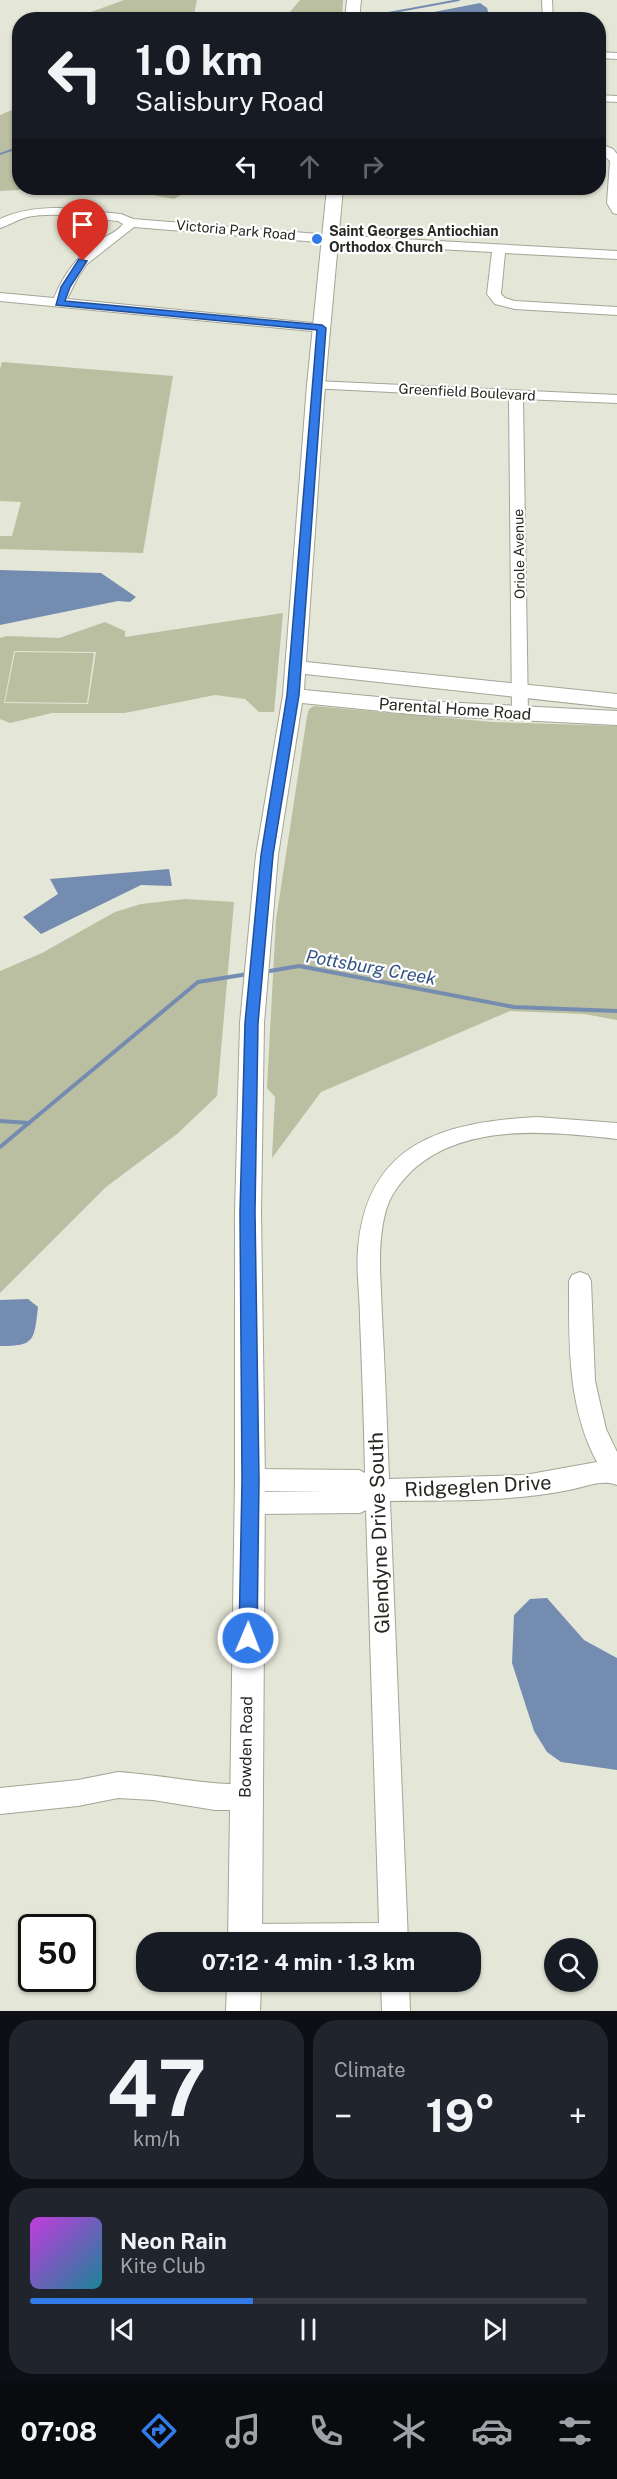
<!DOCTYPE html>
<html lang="en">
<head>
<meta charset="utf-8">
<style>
	body { margin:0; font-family:"Public Sans",sans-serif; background:#20242c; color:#f1f3f6; height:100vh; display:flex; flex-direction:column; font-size:22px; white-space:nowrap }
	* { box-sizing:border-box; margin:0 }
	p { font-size:20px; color:#9ea1a6 }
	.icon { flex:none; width:33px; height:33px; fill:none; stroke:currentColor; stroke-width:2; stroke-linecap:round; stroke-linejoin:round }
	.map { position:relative; height:2011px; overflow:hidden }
	.details { display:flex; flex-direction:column; gap:9px; padding:9px; background:#0d0f14; flex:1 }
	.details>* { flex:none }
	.banner { position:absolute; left:12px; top:12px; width:594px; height:183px; border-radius:24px; box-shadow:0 2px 4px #0004; background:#171b24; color:#f1f3f6; overflow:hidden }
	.fabs { position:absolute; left:544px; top:1938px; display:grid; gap:12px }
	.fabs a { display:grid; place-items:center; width:54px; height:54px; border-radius:50%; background:#171b24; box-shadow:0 2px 4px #0004; font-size:30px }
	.speed { position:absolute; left:18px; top:1914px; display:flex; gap:12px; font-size:30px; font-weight:700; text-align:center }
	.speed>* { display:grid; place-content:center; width:78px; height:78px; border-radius:50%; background:#171b24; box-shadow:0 2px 4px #0004; line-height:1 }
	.speed .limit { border:3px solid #111; border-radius:9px; background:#fff; color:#111 }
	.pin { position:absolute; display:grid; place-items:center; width:51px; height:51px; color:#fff; margin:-62px -26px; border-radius:50% 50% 50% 0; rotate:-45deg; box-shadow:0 0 6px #0007 }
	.pin .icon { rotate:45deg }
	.me { position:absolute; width:66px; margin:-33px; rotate:1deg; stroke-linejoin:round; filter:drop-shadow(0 0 4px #0008) }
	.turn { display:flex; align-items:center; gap:21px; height:126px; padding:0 24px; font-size:27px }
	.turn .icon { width:78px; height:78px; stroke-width:2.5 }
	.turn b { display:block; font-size:42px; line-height:51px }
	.lanes { display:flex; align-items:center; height:57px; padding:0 24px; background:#0003; justify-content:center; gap:30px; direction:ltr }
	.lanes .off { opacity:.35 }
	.big { font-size:45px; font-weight:700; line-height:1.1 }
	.details .card { flex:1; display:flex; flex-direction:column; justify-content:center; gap:9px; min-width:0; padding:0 21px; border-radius:24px; background:#20242c }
	.details .dial { align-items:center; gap:0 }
	.dial b { font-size:78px; line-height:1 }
	.song { display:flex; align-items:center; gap:18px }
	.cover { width:72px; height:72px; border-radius:9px; background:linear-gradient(135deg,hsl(290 70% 55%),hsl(190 70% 35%)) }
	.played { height:6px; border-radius:3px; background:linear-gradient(90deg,#327ae7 40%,#363941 40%) }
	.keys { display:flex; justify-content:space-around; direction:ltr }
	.heat { display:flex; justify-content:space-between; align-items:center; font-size:33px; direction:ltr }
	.details .tiles { flex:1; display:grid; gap:9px; grid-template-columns:1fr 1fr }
	.card:last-child { grid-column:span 2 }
	.trip { position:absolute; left:136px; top:1932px; width:345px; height:60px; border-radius:24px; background:#171b24; box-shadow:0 2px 4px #0004; font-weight:700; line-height:60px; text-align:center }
	.tabs { display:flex; height:96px; justify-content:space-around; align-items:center; background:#090b0e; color:#9ea1a6 }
	.tabs .icon { width:42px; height:42px }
	.tabs .current { color:#327ae7 }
	.tabs b { font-size:27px; color:#f1f3f6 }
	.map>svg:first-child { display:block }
	.green { fill:#babfa1; fill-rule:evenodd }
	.water { fill:#758cb1 }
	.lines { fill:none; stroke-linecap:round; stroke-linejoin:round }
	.stream-far1 { stroke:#758cb1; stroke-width:2 }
	.stream { stroke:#758cb1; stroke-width:4 }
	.minor-casing { stroke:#a3a697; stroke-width:2 }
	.major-casing { stroke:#a3a697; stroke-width:2 }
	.minor { fill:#fff; fill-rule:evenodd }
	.major { fill:#fff; fill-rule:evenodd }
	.route { fill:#327ae7; stroke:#204f96; stroke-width:1.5 }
	.poi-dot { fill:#327ae7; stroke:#fff; stroke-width:2 }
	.labels { text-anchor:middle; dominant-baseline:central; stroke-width:4.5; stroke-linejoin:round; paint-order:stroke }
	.far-street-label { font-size:14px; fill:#272822; stroke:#fff }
	.far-poi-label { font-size:14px; font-weight:bold; fill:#272822; stroke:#fff; text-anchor:start }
	.street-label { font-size:16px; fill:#272822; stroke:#fff }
	.water-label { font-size:18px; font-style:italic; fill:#325385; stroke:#fff }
	.near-street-label { font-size:20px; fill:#272822; stroke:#fff }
</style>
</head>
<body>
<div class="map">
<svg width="617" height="2011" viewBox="0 0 617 2011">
	<rect width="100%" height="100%" fill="#e4e6d7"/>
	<!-- green -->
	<g class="green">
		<polygon points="124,0 197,0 193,19 72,19"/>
		<polygon points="300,0 343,0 342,19 284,19"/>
		<polygon points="19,107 20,188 56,188 0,191 0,115"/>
		<polygon points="59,188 177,188 181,195 174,199 143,193"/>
		<polygon points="2,362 173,376 143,553 0,549 0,536 12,536 21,502 0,501 0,369"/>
		<path d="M 283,613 L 274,712 L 259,712 L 245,699 L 215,695 L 125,713 L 52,713 L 10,723 L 0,719 L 0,638 L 7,636 L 59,638 L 105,622 L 125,631 L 125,637 ZM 14,651 L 96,652 L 88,704 L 4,703 Z"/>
		<polygon points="15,652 94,653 87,703 5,702"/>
		<polygon points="314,706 493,722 617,726 617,1020 584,1014 510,1011 321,1092 272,1158 275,1097 267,1088 276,920 307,716 309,709"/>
		<polygon points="185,899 234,902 217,1096 177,1134 106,1187 0,1293 0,971 42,953 115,912 141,904"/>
	</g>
	<!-- water -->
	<g class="water">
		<polygon points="480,3 487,8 490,19 398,19"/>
		<polygon points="0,570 101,573 136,597 130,602 118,601 0,625"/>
		<polygon points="169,869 172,886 141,885 41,934 23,917 58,894 50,879"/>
		<path d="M 28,1299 L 38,1307 C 34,1341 35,1346 0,1346 L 0,1300 Z"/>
		<polygon points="547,1598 584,1640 617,1658 617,1770 561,1762 547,1752 534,1731 512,1663 514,1615 530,1599"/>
	</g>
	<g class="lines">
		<!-- stream-far1 -->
		<g class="stream-far1">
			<polyline points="367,17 459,0"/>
			<polyline points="0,154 20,147"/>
		</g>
		<!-- stream -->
		<g class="stream">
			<polyline points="264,972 299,966 514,1007 617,1011"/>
			<polyline points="0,1121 29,1123"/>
			<polyline points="0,1147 198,982 248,974"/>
		</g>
		<defs>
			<g id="minor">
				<polygon points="542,0 552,0 553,20 543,20"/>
				<polygon points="598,52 617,53 617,59 598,58"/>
				<polygon points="598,95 617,96 617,102 598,101"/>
				<polygon points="598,143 613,149 617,154 617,214 613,213 607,203 610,161 598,151"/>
				<path d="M 59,208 L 121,214 L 133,219 L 330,235 L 617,251 L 617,259 L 505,253 L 501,294 L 505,298 L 515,301 L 617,307 L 617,315 L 515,309 L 495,304 L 487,294 L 492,252 L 330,243 L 134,227 L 87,264 L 78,277 L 67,299 L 322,324 L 329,328 L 322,332 L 0,301 L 0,293 L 54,298 C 63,275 79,254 100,240 C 108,235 117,232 123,224 L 118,221 C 88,218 56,211 27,217 C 17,220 9,225 0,228 L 0,219 C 19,210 38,208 59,208 Z"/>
				<polygon points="316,381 617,395 617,403 523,399 528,714 526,718 514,718 512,714 509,398 311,388 309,385 311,382"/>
				<path d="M 537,1117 L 617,1123 L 617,1139 C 551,1132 470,1122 416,1167 C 404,1178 392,1192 387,1207 C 376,1242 381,1280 382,1316 C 385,1370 387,1425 389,1479 L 525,1475 L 597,1462 C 567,1406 569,1342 569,1281 L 572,1275 L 580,1272 L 588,1275 L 591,1281 L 595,1381 L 606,1429 L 617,1452 L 617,1485 C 601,1479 586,1487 569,1490 C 510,1502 450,1500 390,1501 L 408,1942 L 233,1942 L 231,1938 L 235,1928 L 245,1924 L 379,1923 L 366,1510 L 360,1513 L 250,1514 L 242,1511 L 238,1503 L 242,1495 L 250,1492 L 326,1491 L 250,1491 L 242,1488 L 238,1480 L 242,1472 L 250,1469 L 359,1470 L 365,1473 C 364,1421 362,1369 360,1318 C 360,1295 356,1272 358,1249 C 367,1142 444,1122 537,1117 Z"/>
				<path d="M 118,1772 C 150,1774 181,1780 213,1783 C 228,1785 241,1782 255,1788 L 259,1797 L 255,1806 L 246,1810 L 215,1810 L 153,1800 L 118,1798 L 78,1806 L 0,1814 L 0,1788 L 78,1780 Z"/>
				<polygon points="381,1982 409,1982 410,2011 382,2011"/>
			</g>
			<g id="major">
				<polygon points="347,0 361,0 359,20 345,20"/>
				<polygon points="327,188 343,188 325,385 306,662 617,694 617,708 305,674 304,690 421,701 617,711 617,725 421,715 302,703 278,855 264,1023 261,1212 265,1480 262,1942 228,1942 235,1480 235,1212 240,1023 256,855 283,695 307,385"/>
				<polygon points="227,1982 261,1982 260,2011 226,2011"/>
			</g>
		</defs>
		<!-- minor casing -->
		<use href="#minor" class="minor-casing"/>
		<!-- major casing -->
		<use href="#major" class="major-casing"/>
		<!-- minor -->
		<use href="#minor" class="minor"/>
		<!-- major -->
		<use href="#major" class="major"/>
	</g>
	<!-- route -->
	<polygon class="route" points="79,259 87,261 70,287 65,301 322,325 326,328 299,695 273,855 258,1023 255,1212 259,1480 257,1638 254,1644 248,1647 242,1644 239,1638 242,1480 240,1212 245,1023 261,855 287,695 317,330 56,305 61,287"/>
	<!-- markers -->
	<circle class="poi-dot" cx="317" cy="239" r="6"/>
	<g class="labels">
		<!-- far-street labels -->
		<g class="far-street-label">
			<text transform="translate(236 230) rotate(5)">Victoria Park Road</text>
			<text transform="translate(467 392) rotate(3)">Greenfield Boulevard</text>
			<text transform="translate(519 554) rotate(-91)">Oriole Avenue</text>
		</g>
		<!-- far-poi labels -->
		<g class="far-poi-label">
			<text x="329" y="231">Saint Georges Antiochian<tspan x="329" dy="16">Orthodox Church</tspan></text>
		</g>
		<!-- street labels -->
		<g class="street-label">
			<text transform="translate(455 709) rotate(4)">Parental Home Road</text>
			<text transform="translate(246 1747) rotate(-89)">Bowden Road</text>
		</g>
		<!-- water labels -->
		<g class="water-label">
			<text transform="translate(371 967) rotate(10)">Pottsburg Creek</text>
		</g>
		<!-- near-street labels -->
		<g class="near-street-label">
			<text transform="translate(478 1486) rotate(-3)">Ridgeglen Drive</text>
			<text transform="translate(379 1533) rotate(-92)">Glendyne Drive South</text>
		</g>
	</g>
</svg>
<div class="fabs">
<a><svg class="icon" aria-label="search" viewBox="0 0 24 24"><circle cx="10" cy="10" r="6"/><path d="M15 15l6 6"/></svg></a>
</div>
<div class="speed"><div class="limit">50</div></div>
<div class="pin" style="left:83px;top:261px;background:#d93025"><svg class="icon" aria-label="arrive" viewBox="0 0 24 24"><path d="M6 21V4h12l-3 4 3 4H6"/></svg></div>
<svg class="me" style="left:248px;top:1638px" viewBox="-20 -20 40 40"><circle r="17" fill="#327ae7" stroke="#fff" stroke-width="3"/><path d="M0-11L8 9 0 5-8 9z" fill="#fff"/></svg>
<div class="trip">07:12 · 4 min · 1.3 km</div>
<div class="banner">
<div class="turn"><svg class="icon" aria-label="left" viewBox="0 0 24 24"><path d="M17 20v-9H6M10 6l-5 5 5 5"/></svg><div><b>1.0 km</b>Salisbury Road</div></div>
<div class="lanes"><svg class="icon" aria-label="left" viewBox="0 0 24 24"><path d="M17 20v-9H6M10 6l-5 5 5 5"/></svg><svg class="icon off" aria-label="ahead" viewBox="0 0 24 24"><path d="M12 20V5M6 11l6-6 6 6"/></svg><svg class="icon off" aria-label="right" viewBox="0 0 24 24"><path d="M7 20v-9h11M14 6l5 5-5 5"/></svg></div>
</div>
</div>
<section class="details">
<div class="tiles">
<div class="card dial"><b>47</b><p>km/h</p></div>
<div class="card"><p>Climate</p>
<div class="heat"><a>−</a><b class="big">19°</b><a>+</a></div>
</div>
<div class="card">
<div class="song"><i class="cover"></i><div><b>Neon Rain</b><p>Kite Club</p></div></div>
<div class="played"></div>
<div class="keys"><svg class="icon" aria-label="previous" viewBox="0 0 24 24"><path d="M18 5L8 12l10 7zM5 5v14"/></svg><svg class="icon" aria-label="pause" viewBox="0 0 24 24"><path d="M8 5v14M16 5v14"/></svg><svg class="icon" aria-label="next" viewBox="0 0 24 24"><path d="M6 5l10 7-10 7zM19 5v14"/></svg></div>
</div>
</div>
</section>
<nav class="tabs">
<b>07:08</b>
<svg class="icon current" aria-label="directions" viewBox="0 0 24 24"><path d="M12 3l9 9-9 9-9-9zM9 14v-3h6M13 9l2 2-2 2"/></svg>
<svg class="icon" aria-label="music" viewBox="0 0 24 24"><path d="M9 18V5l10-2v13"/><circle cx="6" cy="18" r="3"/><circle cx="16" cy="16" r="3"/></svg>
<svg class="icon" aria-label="phone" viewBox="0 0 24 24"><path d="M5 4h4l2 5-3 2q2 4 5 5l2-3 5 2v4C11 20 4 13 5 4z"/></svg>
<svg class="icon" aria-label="climate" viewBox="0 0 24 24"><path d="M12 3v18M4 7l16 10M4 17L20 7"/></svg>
<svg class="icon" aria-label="car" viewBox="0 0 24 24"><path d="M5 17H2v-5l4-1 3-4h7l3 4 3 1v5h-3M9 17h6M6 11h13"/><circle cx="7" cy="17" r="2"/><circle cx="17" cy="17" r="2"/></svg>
<svg class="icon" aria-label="filters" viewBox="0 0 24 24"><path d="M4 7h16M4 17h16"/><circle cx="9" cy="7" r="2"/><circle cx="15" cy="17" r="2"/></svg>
</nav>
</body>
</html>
